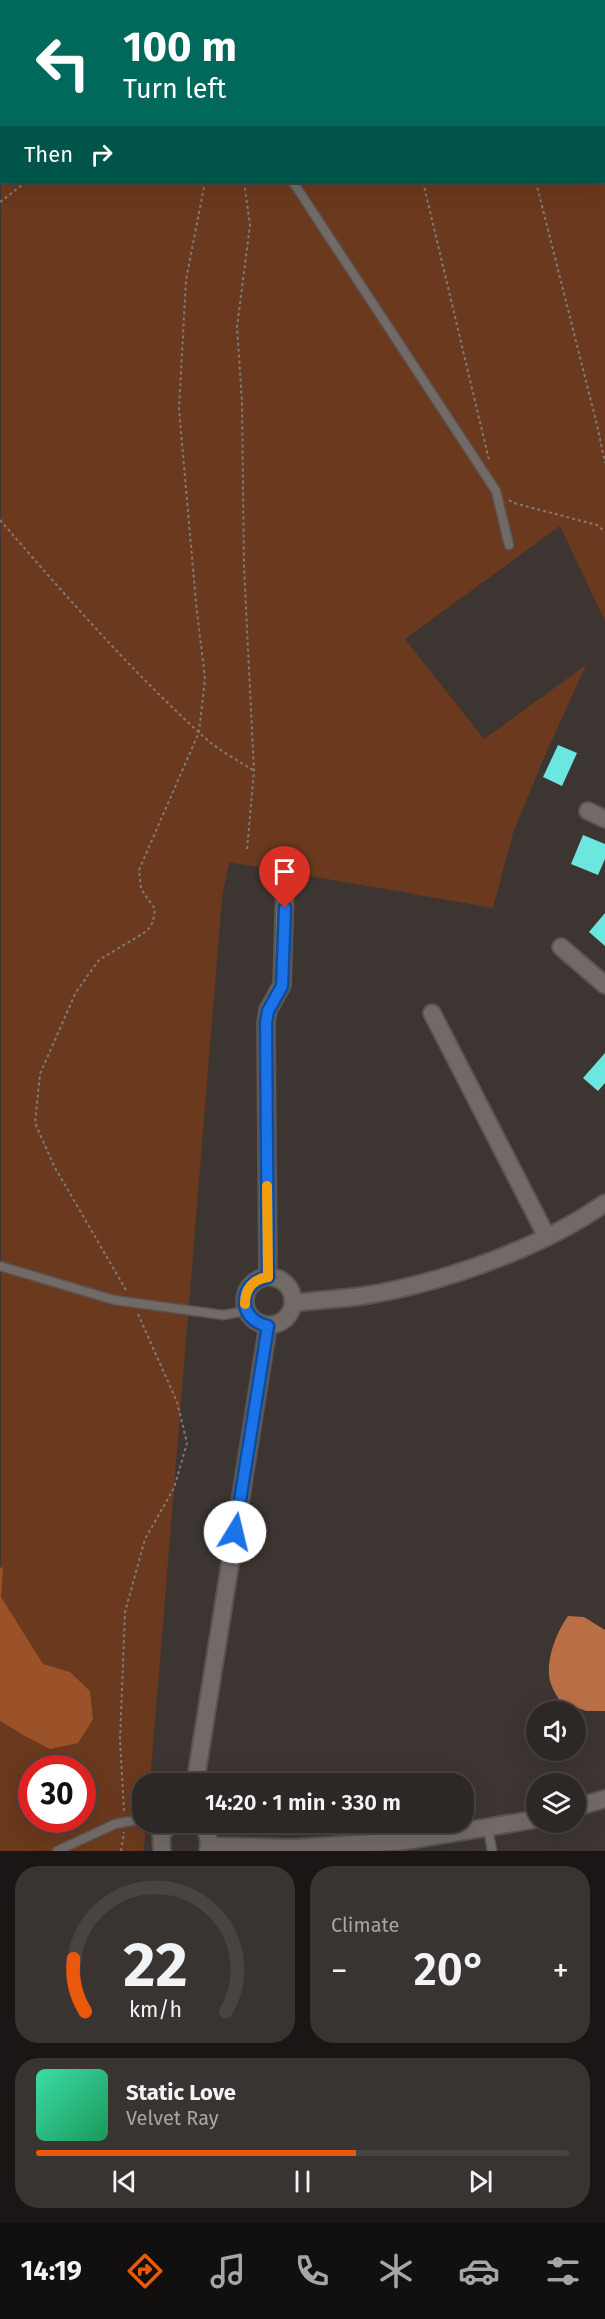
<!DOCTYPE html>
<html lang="en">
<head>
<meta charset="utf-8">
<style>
	body { margin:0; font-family:"Fira Sans",sans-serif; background:#393432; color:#f1f3f6; height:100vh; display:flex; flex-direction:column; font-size:22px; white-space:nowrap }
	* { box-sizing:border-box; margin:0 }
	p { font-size:20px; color:#a7a6a7 }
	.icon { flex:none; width:33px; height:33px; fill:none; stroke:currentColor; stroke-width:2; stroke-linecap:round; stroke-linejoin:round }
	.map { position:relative; height:1851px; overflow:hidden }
	.details { display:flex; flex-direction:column; gap:15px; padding:15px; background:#191615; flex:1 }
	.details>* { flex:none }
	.guide { position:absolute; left:0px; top:0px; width:606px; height:183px; box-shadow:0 6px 24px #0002,0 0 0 2px #484443; background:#00695c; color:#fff; overflow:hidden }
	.controls { position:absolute; left:526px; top:1701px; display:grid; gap:12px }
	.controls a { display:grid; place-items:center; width:60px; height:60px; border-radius:50%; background:#2d2826; box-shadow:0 6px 24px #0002,0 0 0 2px #484443; font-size:30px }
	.speed { position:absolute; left:18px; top:1755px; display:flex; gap:12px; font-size:30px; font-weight:700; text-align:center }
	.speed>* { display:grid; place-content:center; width:78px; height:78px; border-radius:50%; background:#2d2826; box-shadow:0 6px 24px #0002,0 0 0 2px #484443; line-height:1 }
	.speed .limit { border:9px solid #d22; background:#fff; color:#111 }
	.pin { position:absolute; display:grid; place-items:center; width:51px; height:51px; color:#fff; margin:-62px -26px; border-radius:50% 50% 50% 0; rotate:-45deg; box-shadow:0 0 6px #0007 }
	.pin .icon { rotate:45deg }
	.me { position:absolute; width:66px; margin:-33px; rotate:9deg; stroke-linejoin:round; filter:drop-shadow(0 0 4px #0008) }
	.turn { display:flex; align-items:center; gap:21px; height:126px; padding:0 24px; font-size:27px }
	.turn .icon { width:78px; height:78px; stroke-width:2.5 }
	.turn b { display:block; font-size:42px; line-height:51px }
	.then { display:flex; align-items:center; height:57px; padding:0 24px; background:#0003; gap:12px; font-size:22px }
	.big { font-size:45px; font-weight:600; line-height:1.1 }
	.details .tile { flex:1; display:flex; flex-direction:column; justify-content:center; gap:9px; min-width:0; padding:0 21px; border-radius:24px; background:#393432 }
	.details .dial { align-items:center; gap:0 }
	.dial svg { height:156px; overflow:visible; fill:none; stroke:#484443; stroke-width:7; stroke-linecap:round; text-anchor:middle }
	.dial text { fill:#f1f3f6; stroke:none }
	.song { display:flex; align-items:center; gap:18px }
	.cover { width:72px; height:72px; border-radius:9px; background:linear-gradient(135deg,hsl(160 70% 55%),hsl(150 70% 35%)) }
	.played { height:6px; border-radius:3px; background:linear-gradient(90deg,#ea580c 60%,#484443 60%) }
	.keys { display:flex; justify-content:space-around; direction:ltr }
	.heat { display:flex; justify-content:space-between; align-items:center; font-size:33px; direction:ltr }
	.details .tiles { flex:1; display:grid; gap:15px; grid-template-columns:1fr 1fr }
	.tile:last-child { grid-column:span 2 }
	.trip { position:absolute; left:132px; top:1773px; width:342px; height:60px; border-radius:24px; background:#2d2826; box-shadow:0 6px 24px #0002,0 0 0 2px #484443; font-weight:600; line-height:60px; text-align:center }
	.tabs { display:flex; height:96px; justify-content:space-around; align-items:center; background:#12100f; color:#a7a6a7 }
	.tabs .icon { width:42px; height:42px }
	.tabs .selected { color:#ea580c }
	.tabs b { font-size:27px; color:#f1f3f6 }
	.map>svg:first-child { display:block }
	.green { fill:#6b391d; fill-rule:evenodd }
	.forest { fill:#9b5228 }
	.water { fill:#bb6f46 }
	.building { fill:#6be7e0 }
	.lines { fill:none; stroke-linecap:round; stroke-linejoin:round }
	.service-casing { stroke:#595451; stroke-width:11 }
	.minor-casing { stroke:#595451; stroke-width:20 }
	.path { stroke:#807a77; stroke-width:2; stroke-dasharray:3 3; stroke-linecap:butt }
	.service { stroke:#726a66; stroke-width:8 }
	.minor { stroke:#726a66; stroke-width:16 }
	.route-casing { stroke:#114b97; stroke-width:15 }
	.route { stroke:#1a73e8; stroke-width:10 }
	.slow { stroke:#f59e0b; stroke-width:10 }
</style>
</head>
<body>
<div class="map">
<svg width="605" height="1851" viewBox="0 0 605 1851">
	<rect width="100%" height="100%" fill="#3c3532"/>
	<!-- green -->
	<g class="green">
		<polygon points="145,0 542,0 543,1 136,2"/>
		<path d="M 1,26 L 2,182 L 604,182 L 605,145 L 605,621 L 560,526 L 405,639 L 484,739 L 586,665 L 543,760 L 513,833 L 493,908 L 229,862 L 222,898 L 150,1783 L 142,1784 L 142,1822 L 146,1823 L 144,1851 L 0,1851 L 0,1721 L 23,1735 L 70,1672 L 43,1665 L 1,1597 ZM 32,1768 L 82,1768 L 82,1820 L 32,1820 Z"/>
	</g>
	<!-- forest -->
	<g class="forest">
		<polygon points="542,0 605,0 605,145 604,2"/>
		<polygon points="0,1567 3,1569 1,1597 43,1664 70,1672 90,1691 93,1719 78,1743 50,1749 23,1735 0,1721"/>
	</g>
	<!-- water -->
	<path class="water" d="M 568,1616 L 584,1617 L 605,1630 L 605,1711 L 586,1711 L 560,1701 C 557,1696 553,1690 551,1684 C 544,1663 556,1633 568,1616 Z"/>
	<!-- building -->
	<g class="building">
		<polygon points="558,745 577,753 562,786 543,777"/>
		<polygon points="583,835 605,844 605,859 598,875 571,864"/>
		<polygon points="605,913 605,946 589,932"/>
		<polygon points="605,1053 605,1083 598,1091 583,1078"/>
	</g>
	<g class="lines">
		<defs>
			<g id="service">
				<polyline points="185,0 186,2"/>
				<polyline points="293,182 496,491 509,545"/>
				<polyline points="0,1266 114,1300 223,1315 247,1311"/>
				<polyline points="488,1828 492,1851"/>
				<polyline points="57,1851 115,1824 142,1819"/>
			</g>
			<g id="minor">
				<polyline points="588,811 605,819"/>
				<polyline points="561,947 605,985"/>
				<polyline points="432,1013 547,1237"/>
				<circle cx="269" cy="1301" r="24"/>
				<polyline points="268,1277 266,1023 268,1010 282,985 285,886"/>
				<path d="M 294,1303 C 316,1300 340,1299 362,1296 C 439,1284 542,1248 605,1203"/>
				<polyline points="195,1784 268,1326"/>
				<polyline points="576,1807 605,1799"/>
				<path d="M 198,1822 C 208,1830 210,1839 208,1851"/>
				<polyline points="209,1846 294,1848 405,1841 537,1819"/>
				<polyline points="162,1851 161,1835 171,1822"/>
			</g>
		</defs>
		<!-- service casing -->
		<use href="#service" class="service-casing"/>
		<!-- minor casing -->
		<use href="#minor" class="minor-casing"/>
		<!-- path -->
		<g class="path">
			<polyline points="381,0 381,2"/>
			<polyline points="487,0 488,2"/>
			<polyline points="357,2 362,0"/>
			<polyline points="244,182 250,225 237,327 242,402 244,567 254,771 247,850"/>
			<polyline points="423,182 489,460"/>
			<polyline points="536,182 597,425 605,463"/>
			<polyline points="0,202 26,182"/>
			<polyline points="509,500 514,503 597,525 605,532"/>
			<path d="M 0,520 C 65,595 130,670 204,737 C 218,750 237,760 253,770"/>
			<polyline points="126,1290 54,1166 35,1123 40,1074 76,992 99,960 147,931 153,922 155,909 141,889 139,870 199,732 205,679 196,603 179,409 186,280 205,182"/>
			<polyline points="124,1811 120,1740 125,1612 145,1539 174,1488 187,1443 177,1402 138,1314"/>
			<polyline points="121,1851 124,1832"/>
		</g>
		<!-- service -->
		<use href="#service" class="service"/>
		<!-- minor -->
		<use href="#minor" class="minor"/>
	</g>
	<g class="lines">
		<defs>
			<path id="route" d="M 235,1532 L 268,1326 C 237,1320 237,1282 268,1277 L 266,1023 L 268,1011 L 282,986 L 285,908"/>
		</defs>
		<!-- route casing -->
		<use href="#route" class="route-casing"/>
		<!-- route -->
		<use href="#route" class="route"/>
		<!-- slow -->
		<path class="slow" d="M 245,1304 C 245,1289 253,1279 268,1277 L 267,1186"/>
	</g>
</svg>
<div class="controls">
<a><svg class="icon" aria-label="sound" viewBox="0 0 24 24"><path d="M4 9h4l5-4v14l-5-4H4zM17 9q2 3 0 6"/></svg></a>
<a><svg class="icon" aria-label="layers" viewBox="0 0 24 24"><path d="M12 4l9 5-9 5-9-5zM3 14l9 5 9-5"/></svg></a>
</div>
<div class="speed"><div class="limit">30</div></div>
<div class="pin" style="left:285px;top:908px;background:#d93025"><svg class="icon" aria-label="arrive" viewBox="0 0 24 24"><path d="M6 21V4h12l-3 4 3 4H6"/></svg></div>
<svg class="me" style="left:235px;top:1532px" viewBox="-20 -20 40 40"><circle r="19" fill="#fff"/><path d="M0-13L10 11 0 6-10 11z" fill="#1a73e8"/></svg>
<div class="trip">14:20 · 1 min · 330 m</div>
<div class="guide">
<div class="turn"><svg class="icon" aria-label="left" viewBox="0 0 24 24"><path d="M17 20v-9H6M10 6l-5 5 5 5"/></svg><div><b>100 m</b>Turn left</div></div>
<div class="then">Then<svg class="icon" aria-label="right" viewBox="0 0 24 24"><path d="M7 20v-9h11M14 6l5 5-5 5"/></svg></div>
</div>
</div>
<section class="details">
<div class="tiles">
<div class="tile dial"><svg viewBox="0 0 100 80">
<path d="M14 69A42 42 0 1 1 86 69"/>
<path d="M14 69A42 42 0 0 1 8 42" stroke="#ea580c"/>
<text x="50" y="56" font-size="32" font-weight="700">22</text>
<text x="50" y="72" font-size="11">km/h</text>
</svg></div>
<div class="tile"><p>Climate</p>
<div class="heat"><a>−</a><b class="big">20°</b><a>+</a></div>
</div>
<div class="tile">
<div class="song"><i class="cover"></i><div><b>Static Love</b><p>Velvet Ray</p></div></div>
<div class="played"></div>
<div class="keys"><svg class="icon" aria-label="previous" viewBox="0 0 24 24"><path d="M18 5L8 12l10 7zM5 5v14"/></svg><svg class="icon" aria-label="pause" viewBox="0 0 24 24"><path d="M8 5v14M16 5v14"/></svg><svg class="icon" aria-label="next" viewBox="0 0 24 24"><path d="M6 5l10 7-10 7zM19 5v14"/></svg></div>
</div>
</div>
</section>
<nav class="tabs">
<b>14:19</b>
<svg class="icon selected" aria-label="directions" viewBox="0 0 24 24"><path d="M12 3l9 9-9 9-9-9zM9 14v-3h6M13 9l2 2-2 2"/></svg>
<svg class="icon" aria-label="music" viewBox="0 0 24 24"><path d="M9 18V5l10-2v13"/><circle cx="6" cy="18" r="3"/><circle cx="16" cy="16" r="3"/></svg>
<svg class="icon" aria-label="phone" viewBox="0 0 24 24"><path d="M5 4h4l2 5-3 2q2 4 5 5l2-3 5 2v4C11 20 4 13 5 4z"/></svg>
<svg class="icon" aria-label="climate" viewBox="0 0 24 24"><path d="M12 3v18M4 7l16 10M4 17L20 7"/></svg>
<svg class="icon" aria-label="car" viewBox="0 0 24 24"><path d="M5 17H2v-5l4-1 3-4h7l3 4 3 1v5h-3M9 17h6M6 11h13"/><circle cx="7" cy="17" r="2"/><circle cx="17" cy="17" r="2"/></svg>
<svg class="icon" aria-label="filters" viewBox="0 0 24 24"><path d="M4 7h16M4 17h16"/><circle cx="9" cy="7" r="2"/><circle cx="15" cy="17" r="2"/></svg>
</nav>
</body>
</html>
